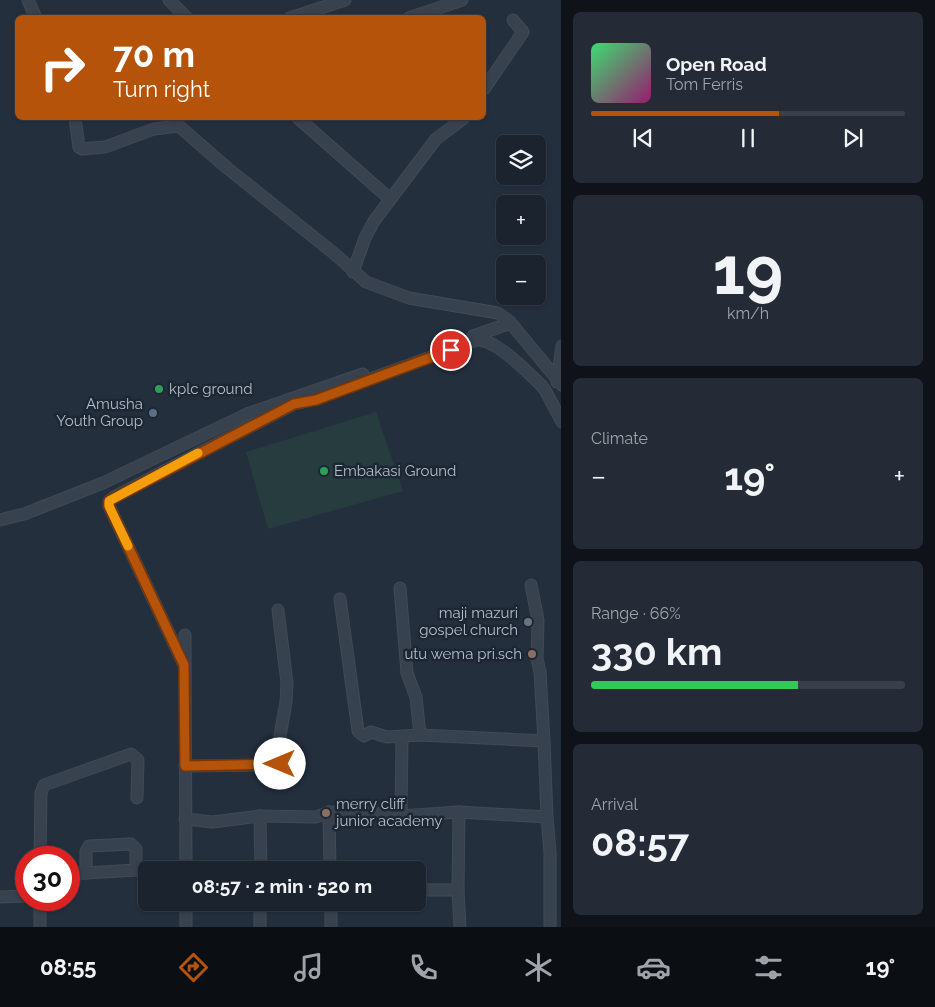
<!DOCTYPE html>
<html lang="en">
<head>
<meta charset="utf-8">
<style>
	body { margin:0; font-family:Raleway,sans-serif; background:#242b36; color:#f1f3f6; height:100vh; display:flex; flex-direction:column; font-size:19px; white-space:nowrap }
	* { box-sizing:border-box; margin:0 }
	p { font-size:16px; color:#a0a4aa }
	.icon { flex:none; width:28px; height:28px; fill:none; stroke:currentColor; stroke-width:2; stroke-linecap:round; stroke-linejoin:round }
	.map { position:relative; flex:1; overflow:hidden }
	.side { display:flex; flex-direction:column; gap:12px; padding:12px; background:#0f1319; width:374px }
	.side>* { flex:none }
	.top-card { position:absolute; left:15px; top:15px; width:471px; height:105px; border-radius:8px; box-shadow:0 1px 4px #0004,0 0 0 1px #39404a; background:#b45309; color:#fff; overflow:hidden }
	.buttons { position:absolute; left:496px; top:135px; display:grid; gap:10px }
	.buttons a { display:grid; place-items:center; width:50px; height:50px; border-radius:8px; background:#1b232e; box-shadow:0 1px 4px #0004,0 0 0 1px #39404a; font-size:25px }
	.speed { position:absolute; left:15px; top:846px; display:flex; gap:10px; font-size:25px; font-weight:700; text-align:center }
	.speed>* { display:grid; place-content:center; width:65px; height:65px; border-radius:50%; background:#1b232e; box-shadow:0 1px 4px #0004,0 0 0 1px #39404a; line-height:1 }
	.speed .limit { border:8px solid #d22; background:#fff; color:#111 }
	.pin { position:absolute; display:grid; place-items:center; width:42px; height:42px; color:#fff; margin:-21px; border:2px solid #fff; border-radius:50%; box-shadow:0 1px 5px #0007 }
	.me { position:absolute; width:55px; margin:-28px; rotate:270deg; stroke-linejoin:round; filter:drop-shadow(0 0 4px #0008) }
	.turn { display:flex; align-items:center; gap:18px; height:105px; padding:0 15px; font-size:22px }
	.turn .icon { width:65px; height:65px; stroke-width:2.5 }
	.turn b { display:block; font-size:35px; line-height:42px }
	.big { font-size:38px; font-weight:700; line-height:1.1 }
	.side .card { flex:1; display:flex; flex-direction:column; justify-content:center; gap:8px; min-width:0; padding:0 18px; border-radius:8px; background:#242b36 }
	.side .dial { align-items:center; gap:0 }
	.dial b { font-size:65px; line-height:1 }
	.song { display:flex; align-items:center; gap:15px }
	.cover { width:60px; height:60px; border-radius:8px; background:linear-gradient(135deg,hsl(140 70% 55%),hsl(320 70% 35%)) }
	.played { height:5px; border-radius:2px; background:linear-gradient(90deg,#b45309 60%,#39404a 60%) }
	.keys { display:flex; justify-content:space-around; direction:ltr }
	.heat { display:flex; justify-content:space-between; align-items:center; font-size:28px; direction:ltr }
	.charge { height:8px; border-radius:4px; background:linear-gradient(90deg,#34c759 66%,#39404a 0) }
	.trip { position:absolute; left:138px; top:861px; width:288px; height:50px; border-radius:8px; background:#1b232e; box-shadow:0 1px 4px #0004,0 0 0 1px #39404a; font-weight:700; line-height:50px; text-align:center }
	.tab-bar { display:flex; height:80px; justify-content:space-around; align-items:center; background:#0b0e12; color:#a0a4aa }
	.tab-bar .icon { width:35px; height:35px }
	.tab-bar .selected { color:#b45309 }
	.tab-bar b { font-size:22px; color:#f1f3f6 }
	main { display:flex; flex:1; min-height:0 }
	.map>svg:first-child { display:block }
	.green { fill:#263c3f }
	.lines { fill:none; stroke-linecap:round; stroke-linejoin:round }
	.street-casing { stroke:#414a57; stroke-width:13 }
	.street { stroke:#38414e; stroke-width:11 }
	.route-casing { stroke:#753606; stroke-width:12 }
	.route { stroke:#b45309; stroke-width:9 }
	.slow { stroke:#f59e0b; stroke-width:9 }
	.leisure-dot { fill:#2e9e5b; stroke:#1d2633; stroke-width:2 }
	.service-dot { fill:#5c6f8a; stroke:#1d2633; stroke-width:2 }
	.worship-dot { fill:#6b7280; stroke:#1d2633; stroke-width:2 }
	.education-dot { fill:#8d6e63; stroke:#1d2633; stroke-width:2 }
	.labels { text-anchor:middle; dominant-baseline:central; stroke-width:5; stroke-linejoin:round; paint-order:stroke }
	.poi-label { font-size:15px; fill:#b4bcc9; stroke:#1d2633; text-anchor:start }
</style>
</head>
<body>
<main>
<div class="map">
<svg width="562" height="927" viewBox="0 0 562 927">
	<rect width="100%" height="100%" fill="#242f3e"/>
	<!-- green -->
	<polygon class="green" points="376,412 403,491 268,529 246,452"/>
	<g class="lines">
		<defs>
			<g id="street">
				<polyline points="28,0 36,18"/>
				<polyline points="169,0 187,18"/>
				<polyline points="290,18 345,0"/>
				<polyline points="409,18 462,0"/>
				<polyline points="484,89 523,32 513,20"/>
				<polyline points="75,118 79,147 82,149 105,147 154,129 179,126 226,167 336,255 366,282 409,298 498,313 509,321 562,385"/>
				<polyline points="298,118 390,199"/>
				<polyline points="353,272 365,238 374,221 436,139 464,118"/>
				<polyline points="473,336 511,323"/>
				<polyline points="557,382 562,346"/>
				<polyline points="0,520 24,514 103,483 247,414 363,374"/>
				<polyline points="531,585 538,620 537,659 540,672 544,741"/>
				<polyline points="400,588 407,673 416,697 420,735"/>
				<polyline points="340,599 358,731 364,736 371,732 387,737 420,735 544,741 547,817"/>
				<polyline points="185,635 186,870"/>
				<path d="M 184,665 L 109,506 L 109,501 L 114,497 L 294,404 L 315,399 L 477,340 C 495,338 527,372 540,384 L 545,390 L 562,422"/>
				<polyline points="185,766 280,765 283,757 280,736 286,702 287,683 278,610"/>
				<polyline points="329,812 330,870"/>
				<polyline points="260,816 261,870"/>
				<polyline points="401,816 402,737"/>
				<polyline points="185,819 213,822 260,816 316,817 329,812 388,814 401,816 459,812 547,817 550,853 550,927"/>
				<polygon points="131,844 136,849 136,870 86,873 86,851 89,846"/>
				<polyline points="40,858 41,793 44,785 131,754 138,760 137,798"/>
				<polyline points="69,874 86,873"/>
				<polyline points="416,890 458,890 460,927"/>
				<polyline points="458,890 459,812"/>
				<polyline points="0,897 26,896"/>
				<polyline points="40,900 40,927"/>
				<polyline points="186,902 186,927"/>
				<polyline points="260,902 260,927"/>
				<polyline points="331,902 331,927"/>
			</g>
		</defs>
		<!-- street casing -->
		<use href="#street" class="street-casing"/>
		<!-- street -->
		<use href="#street" class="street"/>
	</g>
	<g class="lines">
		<defs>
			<polyline id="route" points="280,764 185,766 184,665 109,506 109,501 294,404 316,400 451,350"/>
		</defs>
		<!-- route casing -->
		<use href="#route" class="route-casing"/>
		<!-- route -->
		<use href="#route" class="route"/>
		<!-- slow -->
		<polyline class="slow" points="128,546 109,506 109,501 198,453"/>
	</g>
	<!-- markers -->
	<g class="leisure-dot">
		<circle cx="159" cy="389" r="5"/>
		<circle cx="324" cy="471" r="5"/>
	</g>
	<circle class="service-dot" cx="153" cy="413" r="5"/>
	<circle class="worship-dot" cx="528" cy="622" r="5"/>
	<g class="education-dot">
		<circle cx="532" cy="654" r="5"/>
		<circle cx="326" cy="813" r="5"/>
	</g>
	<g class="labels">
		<!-- poi labels -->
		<g class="poi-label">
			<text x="169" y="389">kplc ground</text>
			<text x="143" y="404" text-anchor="end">Amusha<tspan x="143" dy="17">Youth Group</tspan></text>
			<text x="334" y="471">Embakasi Ground</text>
			<text x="518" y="613" text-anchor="end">maji mazuri<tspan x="518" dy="17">gospel church</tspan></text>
			<text x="522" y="654" text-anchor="end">utu wema pri.sch</text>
			<text x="336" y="804">merry cliff<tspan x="336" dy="17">junior academy</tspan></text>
		</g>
	</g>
</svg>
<div class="buttons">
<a><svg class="icon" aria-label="layers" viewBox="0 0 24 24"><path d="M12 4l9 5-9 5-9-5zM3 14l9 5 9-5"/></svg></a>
<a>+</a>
<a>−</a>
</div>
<div class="speed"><div class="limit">30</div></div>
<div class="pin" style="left:451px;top:350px;background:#d93025"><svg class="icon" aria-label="arrive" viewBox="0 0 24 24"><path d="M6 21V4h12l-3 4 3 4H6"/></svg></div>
<svg class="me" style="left:280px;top:764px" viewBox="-20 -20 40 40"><circle r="19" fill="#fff"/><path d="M0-13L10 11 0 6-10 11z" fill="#b45309"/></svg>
<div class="trip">08:57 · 2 min · 520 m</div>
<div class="top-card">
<div class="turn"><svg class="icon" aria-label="right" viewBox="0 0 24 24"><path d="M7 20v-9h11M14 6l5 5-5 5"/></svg><div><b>70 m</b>Turn right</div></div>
</div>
</div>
<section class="side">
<div class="card">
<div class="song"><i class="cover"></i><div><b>Open Road</b><p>Tom Ferris</p></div></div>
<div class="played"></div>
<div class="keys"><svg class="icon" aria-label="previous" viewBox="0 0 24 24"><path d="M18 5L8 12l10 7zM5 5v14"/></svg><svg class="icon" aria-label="pause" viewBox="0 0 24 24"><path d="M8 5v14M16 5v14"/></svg><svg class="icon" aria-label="next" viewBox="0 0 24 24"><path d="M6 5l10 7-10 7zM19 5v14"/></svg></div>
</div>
<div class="card dial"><b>19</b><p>km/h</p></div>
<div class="card"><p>Climate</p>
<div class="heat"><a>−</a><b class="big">19°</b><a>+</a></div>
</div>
<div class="card"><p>Range · 66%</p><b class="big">330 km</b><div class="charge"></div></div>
<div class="card"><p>Arrival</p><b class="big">08:57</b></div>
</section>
</main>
<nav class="tab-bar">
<b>08:55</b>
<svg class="icon selected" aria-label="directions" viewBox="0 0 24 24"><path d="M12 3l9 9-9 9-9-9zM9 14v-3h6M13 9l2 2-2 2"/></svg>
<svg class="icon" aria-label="music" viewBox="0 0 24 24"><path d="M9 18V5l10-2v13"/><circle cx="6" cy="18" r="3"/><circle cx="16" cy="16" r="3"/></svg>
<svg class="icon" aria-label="phone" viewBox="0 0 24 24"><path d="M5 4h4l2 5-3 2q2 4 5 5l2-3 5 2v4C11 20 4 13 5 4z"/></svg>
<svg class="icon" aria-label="climate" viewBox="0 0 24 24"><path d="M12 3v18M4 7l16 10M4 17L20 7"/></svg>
<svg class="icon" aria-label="car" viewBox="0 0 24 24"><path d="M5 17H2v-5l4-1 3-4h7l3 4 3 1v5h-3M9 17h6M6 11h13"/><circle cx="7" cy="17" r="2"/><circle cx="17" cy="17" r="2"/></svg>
<svg class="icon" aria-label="filters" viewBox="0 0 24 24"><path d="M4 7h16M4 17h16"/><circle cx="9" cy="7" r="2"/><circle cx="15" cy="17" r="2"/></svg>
<b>19°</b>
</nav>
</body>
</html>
